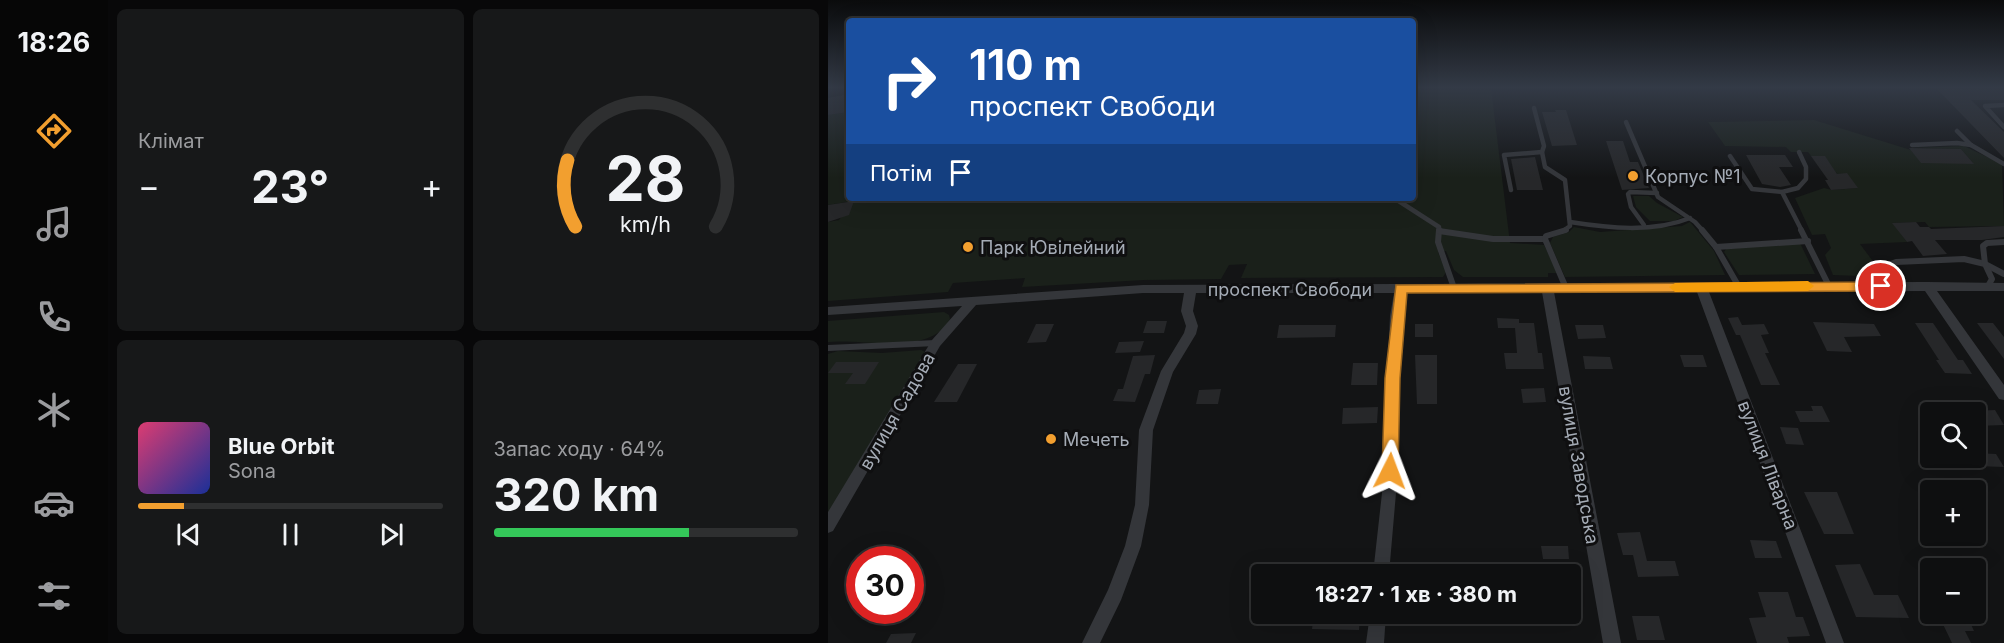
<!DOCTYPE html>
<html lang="uk">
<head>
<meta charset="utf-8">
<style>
	body { margin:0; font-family:Inter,sans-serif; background:#171819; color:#f1f3f6; height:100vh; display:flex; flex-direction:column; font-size:22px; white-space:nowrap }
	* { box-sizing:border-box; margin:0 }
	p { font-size:20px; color:#9b9c9f }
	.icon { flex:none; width:33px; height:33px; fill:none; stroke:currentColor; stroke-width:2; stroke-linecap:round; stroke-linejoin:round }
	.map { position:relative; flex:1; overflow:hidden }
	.details { display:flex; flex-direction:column; gap:9px; padding:9px; background:#080809; width:720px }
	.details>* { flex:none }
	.guide { position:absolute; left:18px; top:18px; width:570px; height:183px; border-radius:6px; box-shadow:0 6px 24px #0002,0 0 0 2px #2e2f30; background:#1a4fa0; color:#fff; overflow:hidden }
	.tools { position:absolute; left:1092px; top:402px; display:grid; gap:12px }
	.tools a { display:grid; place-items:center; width:66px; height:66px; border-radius:6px; background:#0e0f10; box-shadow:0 6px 24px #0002,0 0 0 2px #2e2f30; font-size:30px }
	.speed { position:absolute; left:18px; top:546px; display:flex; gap:12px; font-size:30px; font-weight:700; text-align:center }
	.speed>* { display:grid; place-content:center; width:78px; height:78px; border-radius:50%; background:#0e0f10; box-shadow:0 6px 24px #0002,0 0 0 2px #2e2f30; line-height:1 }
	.speed .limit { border:9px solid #d22; background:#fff; color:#111 }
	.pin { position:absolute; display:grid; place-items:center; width:51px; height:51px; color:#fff; margin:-26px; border:3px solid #fff; border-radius:50%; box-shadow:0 2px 6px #0007 }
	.me { position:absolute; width:66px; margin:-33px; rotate:3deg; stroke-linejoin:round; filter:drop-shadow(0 0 4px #0008) }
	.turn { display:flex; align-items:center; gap:21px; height:126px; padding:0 24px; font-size:27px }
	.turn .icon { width:78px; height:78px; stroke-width:2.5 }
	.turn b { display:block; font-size:42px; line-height:51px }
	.then { display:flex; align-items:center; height:57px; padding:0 24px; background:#0003; gap:12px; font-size:22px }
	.big { font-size:45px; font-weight:700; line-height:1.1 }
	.details .widget { flex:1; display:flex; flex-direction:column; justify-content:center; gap:9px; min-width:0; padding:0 21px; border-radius:9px; background:#171819 }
	.details .dial { align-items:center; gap:0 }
	.dial svg { height:156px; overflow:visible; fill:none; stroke:#2e2f30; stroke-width:7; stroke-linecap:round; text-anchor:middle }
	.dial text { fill:#f1f3f6; stroke:none }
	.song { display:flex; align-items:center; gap:18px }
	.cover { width:72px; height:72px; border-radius:9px; background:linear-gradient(135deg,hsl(340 70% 55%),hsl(230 70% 35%)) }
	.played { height:6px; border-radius:3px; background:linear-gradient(90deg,#f29f2f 15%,#2e2f30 15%) }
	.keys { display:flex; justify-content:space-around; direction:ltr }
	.heat { display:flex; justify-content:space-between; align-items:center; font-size:33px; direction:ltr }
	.charge { height:9px; border-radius:4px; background:linear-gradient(90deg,#34c759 64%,#2e2f30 0) }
	.details .tiles { flex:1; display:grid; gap:9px; grid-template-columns:repeat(2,1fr) }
	.trip { position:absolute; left:423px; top:564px; width:330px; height:60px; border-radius:6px; background:#0e0f10; box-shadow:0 6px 24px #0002,0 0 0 2px #2e2f30; font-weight:700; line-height:60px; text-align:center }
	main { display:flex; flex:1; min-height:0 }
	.tabs { display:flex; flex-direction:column; width:108px; justify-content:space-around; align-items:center; background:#060606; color:#9b9c9f }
	.tabs .icon { width:42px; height:42px }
	.tabs .on { color:#f29f2f }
	.tabs b { font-size:27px; color:#f1f3f6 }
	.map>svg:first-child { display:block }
	.green { fill:#1a201a }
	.building { fill:#262729 }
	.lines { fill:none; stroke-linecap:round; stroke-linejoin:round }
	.lane-far1 { stroke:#34363a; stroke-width:4.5 }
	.lane { stroke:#34363a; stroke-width:6 }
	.street { fill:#34363a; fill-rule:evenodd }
	.route { fill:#f29f2f; stroke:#9d671f; stroke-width:1.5 }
	.slow { fill:#f59e0b }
	.poi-dot { fill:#f29f2f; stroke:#0f0f10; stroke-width:2 }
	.labels { text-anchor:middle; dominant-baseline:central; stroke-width:6; stroke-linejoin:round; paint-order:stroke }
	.poi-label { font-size:18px; fill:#a5acb6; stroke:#0f0f10; text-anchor:start }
	.street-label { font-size:18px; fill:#a5acb6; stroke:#0f0f10 }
</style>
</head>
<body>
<main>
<nav class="tabs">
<b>18:26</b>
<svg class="icon on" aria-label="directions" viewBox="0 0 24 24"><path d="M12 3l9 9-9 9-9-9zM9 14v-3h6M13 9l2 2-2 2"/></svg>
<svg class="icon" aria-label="music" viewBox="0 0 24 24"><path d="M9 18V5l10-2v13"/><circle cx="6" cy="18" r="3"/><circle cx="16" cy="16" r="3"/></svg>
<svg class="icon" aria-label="phone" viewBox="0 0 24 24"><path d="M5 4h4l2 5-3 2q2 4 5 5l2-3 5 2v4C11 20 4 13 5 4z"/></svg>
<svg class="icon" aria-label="climate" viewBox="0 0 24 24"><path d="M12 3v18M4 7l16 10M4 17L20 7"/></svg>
<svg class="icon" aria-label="car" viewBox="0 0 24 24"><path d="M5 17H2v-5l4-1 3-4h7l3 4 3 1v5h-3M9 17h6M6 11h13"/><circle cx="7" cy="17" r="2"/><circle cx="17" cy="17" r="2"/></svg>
<svg class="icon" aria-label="filters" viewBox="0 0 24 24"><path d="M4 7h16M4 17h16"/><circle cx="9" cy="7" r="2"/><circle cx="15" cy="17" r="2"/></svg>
</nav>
<section class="details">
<div class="tiles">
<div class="widget"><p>Клімат</p>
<div class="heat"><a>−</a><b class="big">23°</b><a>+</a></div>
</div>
<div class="widget dial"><svg viewBox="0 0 100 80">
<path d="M14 69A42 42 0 1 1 86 69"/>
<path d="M14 69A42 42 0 0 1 10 35" stroke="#f29f2f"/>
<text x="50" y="56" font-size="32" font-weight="700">28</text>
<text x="50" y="72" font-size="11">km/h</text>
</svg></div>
<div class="widget">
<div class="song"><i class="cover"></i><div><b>Blue Orbit</b><p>Sona</p></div></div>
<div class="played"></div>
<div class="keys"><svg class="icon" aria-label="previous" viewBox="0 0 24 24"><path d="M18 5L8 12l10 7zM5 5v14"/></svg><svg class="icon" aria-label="pause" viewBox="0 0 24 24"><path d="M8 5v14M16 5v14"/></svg><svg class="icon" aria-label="next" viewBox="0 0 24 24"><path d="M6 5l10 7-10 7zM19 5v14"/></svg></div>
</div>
<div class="widget"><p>Запас ходу · 64%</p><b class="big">320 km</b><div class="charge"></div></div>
</div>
</section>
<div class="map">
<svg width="1176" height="643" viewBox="0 0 1176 643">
	<rect width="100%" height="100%" fill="#131415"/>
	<!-- green -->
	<g class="green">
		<polygon points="585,88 663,88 682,243 716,245 730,273 720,273 720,277 635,277 626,270 618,251 610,252 618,272 615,277 413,278 419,264 401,265 393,279 316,280 194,287 197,278 125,283 120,292 0,301 0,222 11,220 25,201 0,205 0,115 21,112 21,198 585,198"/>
		<polygon points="986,120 1083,150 1094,163 1145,163 1133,149 1081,148 1136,146 1174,164 1176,226 1101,227 1097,222 1065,223 1079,242 1032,244 1044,260 1031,276 1005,275 997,255 1003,248 997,234 984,235 967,198 996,188 1004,190 1029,188 1019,174 1009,174 998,159 983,156 980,152 963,152 958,147 897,146 880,122"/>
		<polygon points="805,196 821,196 829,203 855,217 846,221 822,221 808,207"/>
		<polygon points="862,222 886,251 897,275 737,277 722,243 725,237 741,232 746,227 772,232 854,226"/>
		<polygon points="972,243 987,274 911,275 896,252 898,249"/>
		<path d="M 116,312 L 121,315 L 122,319 C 103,357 34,338 0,342 L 0,321 Z"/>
		<polygon points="93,350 97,352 0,520 0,354 10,351 54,353"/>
	</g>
	<!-- building -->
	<g class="building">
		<polygon points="1108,88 1176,88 1176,100 1143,100 1176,132 1176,158"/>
		<polygon points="21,94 21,112 0,115 0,98"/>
		<polygon points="727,110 738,110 749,145 724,146 714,112 728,112"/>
		<polygon points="778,141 795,141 802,162 810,162 821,188 794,190"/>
		<polygon points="1081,148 1133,149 1146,164 1093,163"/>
		<polygon points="918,155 957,155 965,167 951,167 963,185 952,187 934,184"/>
		<polygon points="983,156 997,156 1009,174 1019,173 1030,188 1003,190 997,180 1000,180"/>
		<polygon points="707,157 715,190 689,190 683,159"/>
		<polygon points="26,201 21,215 0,222 0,205"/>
		<polygon points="1088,222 1092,227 1101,227 1103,229 1176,226 1176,237 1154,240 1107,240 1119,254 1095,256 1084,241 1079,242 1064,223"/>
		<polygon points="910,317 914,325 936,324 941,334 933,335 941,353 937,353 952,385 933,385 912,335 908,335 900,318"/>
		<polygon points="669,318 691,319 691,323 706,323 710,353 714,353 716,369 678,369 676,353 689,353 687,328 670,328"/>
		<polygon points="319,321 339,321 336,333 315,333"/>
		<polygon points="985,322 1046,324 1053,336 1016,337 1024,352 999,351"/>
		<polygon points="1087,323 1105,323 1130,360 1135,360 1144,374 1117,373 1108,360 1111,360"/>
		<polygon points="1149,323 1165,323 1176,337 1176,359"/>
		<polygon points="208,324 226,324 218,342 199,343"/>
		<rect x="587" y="324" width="18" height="13"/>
		<polygon points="451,325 508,325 507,337 449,338"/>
		<polygon points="747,325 775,325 778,338 750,339"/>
		<polygon points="316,341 312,352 287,353 291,342"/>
		<polygon points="327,355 322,374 317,374 307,402 285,401 290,389 295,389 305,356"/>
		<polygon points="587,355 609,355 609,404 589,404"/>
		<polygon points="852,355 875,355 879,367 856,367"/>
		<polygon points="755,356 782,357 785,369 757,369"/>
		<polygon points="8,362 51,362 37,384 17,384 25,373 0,373"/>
		<polygon points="525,363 550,363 549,385 523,385"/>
		<polygon points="130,364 149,364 129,402 106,402"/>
		<polygon points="716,388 718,402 695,403 693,389"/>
		<polygon points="393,389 390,404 368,404 371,390"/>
		<polygon points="983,406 994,406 1002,422 972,422 967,411 985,411"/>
		<polygon points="550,407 549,423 514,424 515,408"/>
		<polygon points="1167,410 1176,425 1148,426 1148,411"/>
		<polygon points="952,427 970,428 976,445 958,444"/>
		<polygon points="1148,453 1168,454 1176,467 1148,466"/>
		<polygon points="976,492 1009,492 1026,534 996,534"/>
		<polygon points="812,532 819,561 847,561 851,576 810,577 805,555 795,555 789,533"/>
		<polygon points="922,540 948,541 954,558 927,558"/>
		<polygon points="713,546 740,546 741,559 715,559"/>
		<polygon points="1032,564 1046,595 1070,595 1081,618 1028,617 1007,565"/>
		<polygon points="930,592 960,592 968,617 975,617 982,636 959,637 961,643 929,643 921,618 938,617"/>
		<polygon points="486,614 532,614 531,630 484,629"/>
		<polygon points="804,616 831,616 837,640 809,640"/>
		<polygon points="1112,618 1140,618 1146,631 1137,631 1143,643 1124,643"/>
		<polygon points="88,633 83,643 58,643 63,634"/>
	</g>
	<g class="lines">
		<!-- lane-far1 -->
		<g class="lane-far1">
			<polyline points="1176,105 1157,106 1176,127"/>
			<polyline points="706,108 716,146 714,152 717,167 737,180 742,226 735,231"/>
			<polyline points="798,122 830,197 867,222 875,231"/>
			<polyline points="1129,131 1143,145 1176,164"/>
			<polyline points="1084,145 1129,143 1143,145"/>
			<polyline points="971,152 978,167 978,179 970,188 954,192 974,231"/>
			<polyline points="902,156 924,189 954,192"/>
			<polyline points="683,190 676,155 714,152"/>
			<polyline points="566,198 611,227 611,231"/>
			<path d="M 742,222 C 780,228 825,233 862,218"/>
			<polyline points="816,225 803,207 800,194 802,192 829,193"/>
			<polyline points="611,231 614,231"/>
		</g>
		<!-- lane -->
		<g class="lane">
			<polyline points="611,230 610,242 626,288"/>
			<polyline points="874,230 888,247 911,287"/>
			<polyline points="973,230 1001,286"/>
			<polyline points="611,231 665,239 717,239"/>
			<polyline points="888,247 980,241"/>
			<polyline points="1051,269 1072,285"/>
			<polyline points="1031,285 1054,267 1068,262 1136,259 1157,264 1176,274"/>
			<polyline points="1160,286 1164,279 1157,264 1155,246 1159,243 1176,242"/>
			<polyline points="738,288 717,239 718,236 738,230"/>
			<polyline points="0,348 108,343"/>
		</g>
		<!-- street -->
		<g class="street">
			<polygon points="1099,282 1176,283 1176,291 1109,291 1176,385 1176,400 1171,399 1097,291 881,292 1016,643 998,643 869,292 726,292 793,643 775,643 714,292 578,293 574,316 568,493 561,574 545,574 554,493 562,316 566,293 368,293 365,311 370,326 368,334 345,372 325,430 321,505 313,546 293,600 272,643 254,643 280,590 297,546 307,505 311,430 333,371 356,333 358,326 353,311 356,293 315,293 148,305 112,346 5,531 0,533 0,512 104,340 134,306 0,315 0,307 315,285"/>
			<polygon points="542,614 558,614 556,643 538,643"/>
		</g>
	</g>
	<!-- sky -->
	<linearGradient id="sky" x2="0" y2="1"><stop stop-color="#0a0b0c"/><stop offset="0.49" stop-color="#333a46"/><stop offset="1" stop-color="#333a46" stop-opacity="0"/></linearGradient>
	<rect width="1176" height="178" fill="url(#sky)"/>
	<!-- route -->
	<polygon class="route" points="1053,282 1060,286 1053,291 579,293 572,378 570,471 568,476 562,478 556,476 554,471 557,378 568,285"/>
	<!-- slow -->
	<polygon class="slow" points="980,281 986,286 980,291 847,292 841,287 847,283"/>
	<!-- markers -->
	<g class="poi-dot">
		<circle cx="805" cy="176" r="6"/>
		<circle cx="140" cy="247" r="6"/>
		<circle cx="223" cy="439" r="6"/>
	</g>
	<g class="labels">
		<!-- poi labels -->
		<g class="poi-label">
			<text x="817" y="176">Корпус №1</text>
			<text x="152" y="247">Парк Ювілейний</text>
			<text x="235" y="439">Мечеть</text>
		</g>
		<!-- street labels -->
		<g class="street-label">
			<text x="462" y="289">проспект Свободи</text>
			<text transform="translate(69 411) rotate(-60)">вулиця Садова</text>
			<text transform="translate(751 465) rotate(80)">вулиця Заводська</text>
			<text transform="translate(940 465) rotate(69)">вулиця Ліварна</text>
		</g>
	</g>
</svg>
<div class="tools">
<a><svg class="icon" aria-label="search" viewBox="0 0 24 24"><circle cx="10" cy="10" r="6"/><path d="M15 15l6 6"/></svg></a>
<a>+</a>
<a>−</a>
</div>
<div class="speed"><div class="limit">30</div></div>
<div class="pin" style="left:1053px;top:286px;background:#d93025"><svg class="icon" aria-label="arrive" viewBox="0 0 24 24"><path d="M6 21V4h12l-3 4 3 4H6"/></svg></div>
<svg class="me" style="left:562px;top:471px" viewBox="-20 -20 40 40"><path d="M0-17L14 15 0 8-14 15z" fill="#f29f2f" stroke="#fff" stroke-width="4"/></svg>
<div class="trip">18:27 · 1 хв · 380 m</div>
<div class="guide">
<div class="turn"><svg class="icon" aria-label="right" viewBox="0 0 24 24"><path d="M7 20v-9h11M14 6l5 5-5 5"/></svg><div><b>110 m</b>проспект Свободи</div></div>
<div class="then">Потім<svg class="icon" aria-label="arrive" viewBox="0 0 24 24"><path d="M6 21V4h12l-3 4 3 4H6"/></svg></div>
</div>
</div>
</main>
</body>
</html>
